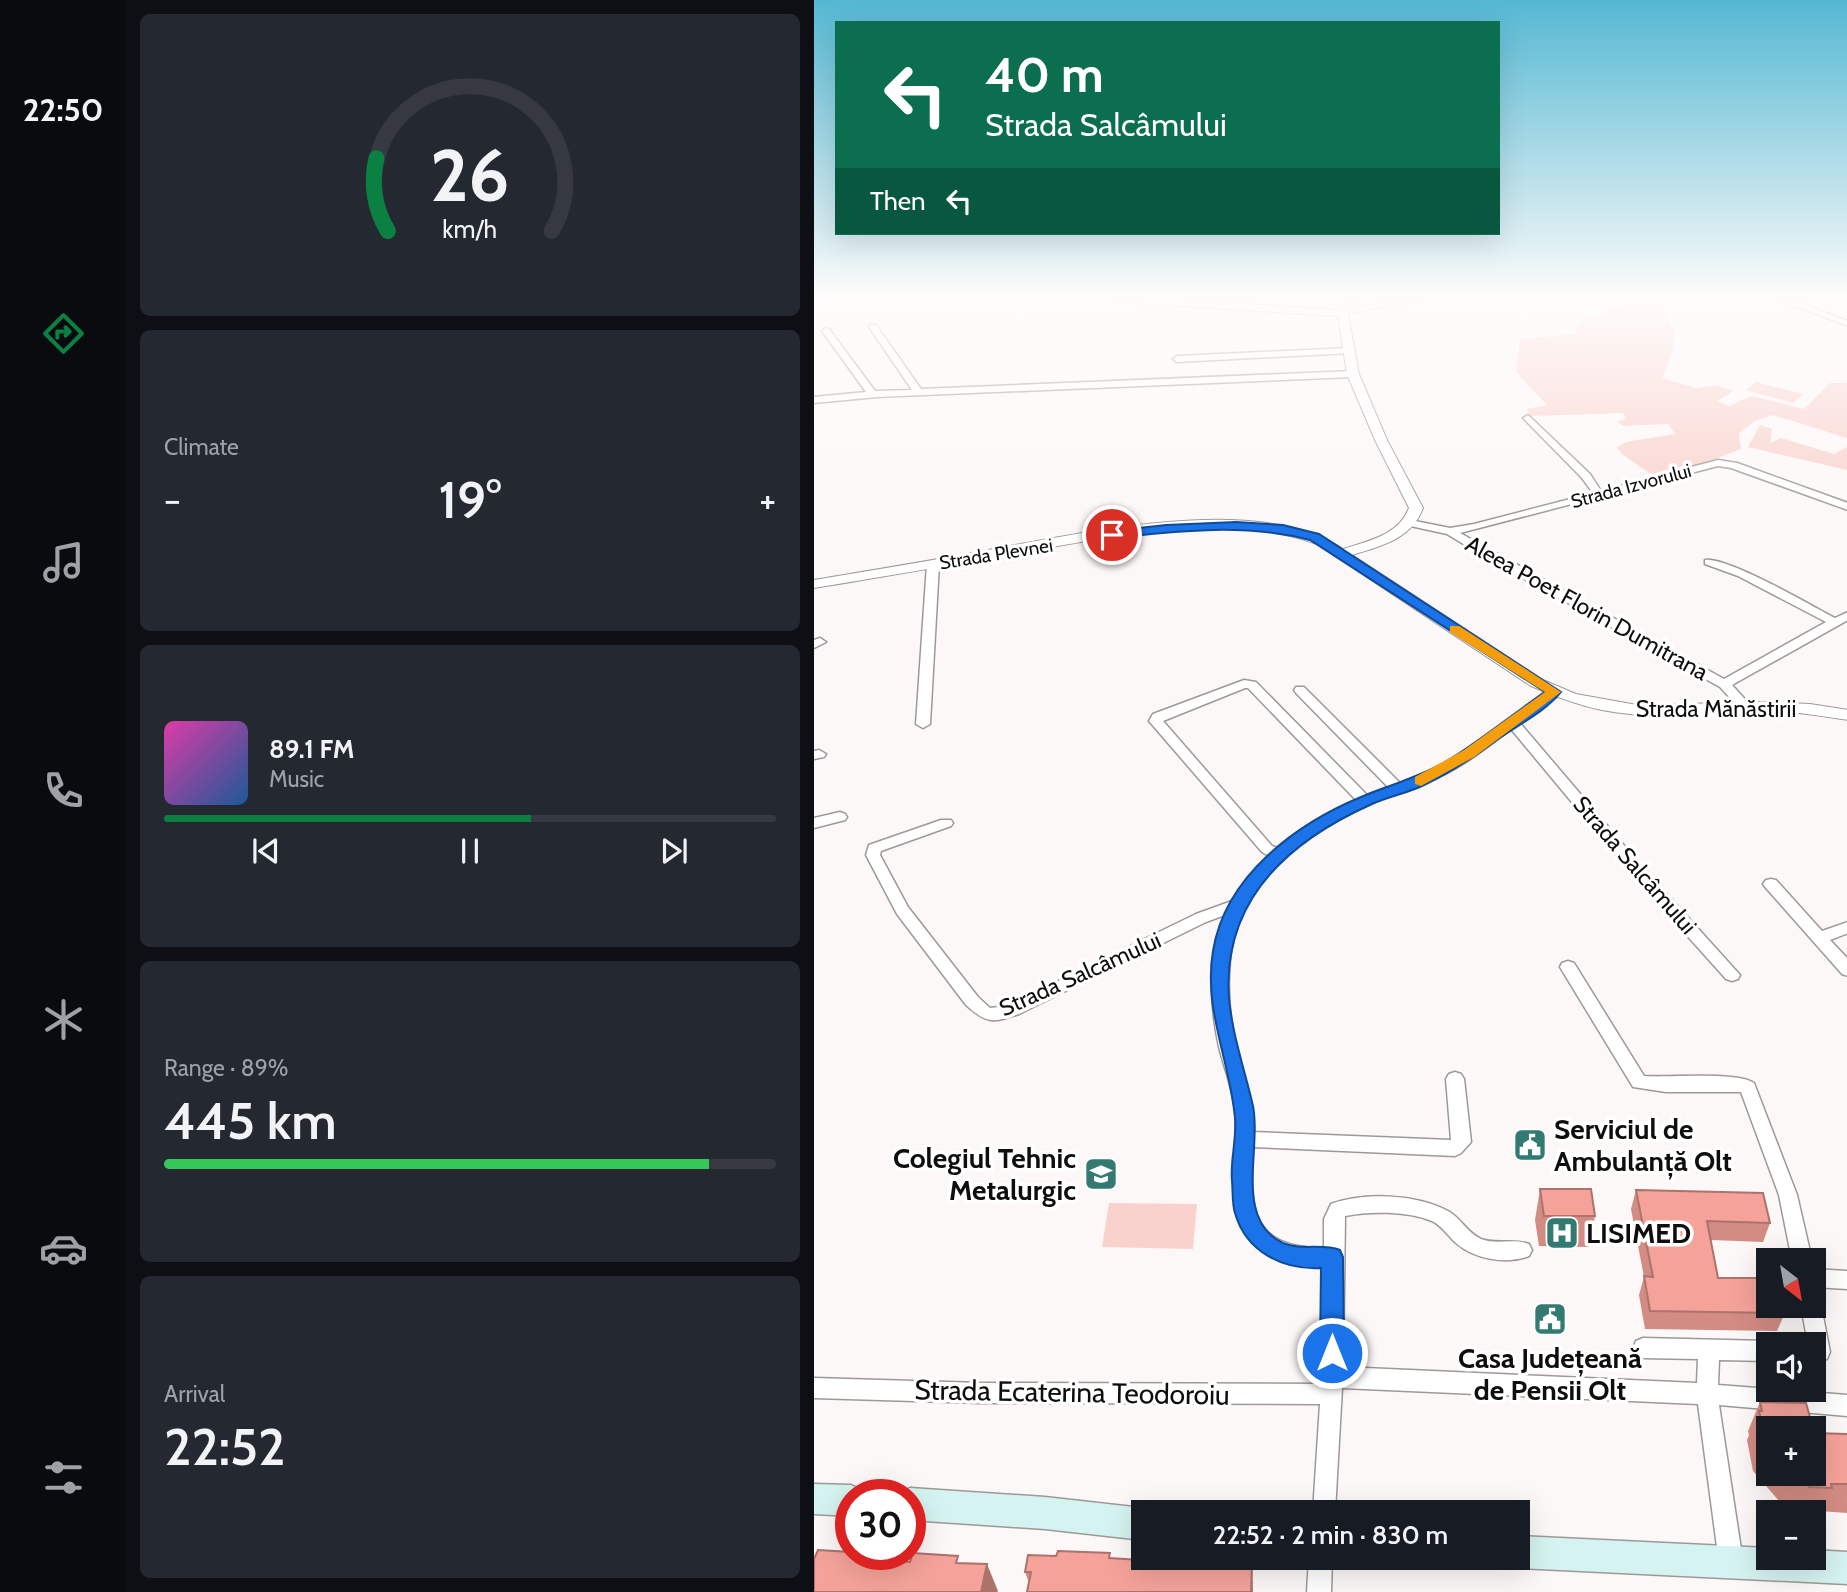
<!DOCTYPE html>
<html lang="en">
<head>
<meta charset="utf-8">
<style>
	body { margin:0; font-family:Cabin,sans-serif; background:#242831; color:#f1f3f6; height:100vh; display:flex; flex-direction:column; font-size:26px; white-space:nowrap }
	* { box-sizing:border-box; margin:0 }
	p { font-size:23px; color:#9ea1a6 }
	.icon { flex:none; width:38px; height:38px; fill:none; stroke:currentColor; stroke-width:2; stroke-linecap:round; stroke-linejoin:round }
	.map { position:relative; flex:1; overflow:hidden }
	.drawer { display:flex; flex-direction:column; gap:14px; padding:14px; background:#0d0f14; width:688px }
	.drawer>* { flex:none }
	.hud { position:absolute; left:21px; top:21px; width:665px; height:214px; border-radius:0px; box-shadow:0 7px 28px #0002; background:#0b6e4f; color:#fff; overflow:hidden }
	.needle { width:46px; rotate:149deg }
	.buttons { position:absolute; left:942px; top:1248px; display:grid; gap:14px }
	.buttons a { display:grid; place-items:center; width:70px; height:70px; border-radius:0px; background:#171b24; box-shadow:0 7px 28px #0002; font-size:35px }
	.speed { position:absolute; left:21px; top:1479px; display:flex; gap:14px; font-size:35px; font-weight:700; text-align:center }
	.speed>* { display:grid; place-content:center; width:91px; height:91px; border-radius:50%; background:#171b24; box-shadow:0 7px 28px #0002; line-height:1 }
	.speed .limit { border:10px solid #d22; background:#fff; color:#111 }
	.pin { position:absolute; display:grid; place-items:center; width:60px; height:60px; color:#fff; margin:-30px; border:4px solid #fff; border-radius:50%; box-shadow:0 2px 7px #0007 }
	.me { position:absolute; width:77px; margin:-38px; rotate:0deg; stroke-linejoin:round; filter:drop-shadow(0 0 5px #0008) }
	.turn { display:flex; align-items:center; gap:24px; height:147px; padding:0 35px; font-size:32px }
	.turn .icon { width:91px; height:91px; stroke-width:2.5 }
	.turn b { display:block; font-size:49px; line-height:60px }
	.then { display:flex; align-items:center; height:66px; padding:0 35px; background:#0003; gap:14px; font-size:26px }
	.big { font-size:52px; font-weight:600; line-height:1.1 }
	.drawer .widget { flex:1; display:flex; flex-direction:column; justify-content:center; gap:10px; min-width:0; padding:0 24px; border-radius:10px; background:#242831 }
	.drawer .dial { align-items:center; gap:0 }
	.dial svg { height:182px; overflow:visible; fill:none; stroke:#363941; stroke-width:7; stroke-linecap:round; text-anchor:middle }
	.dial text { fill:#f1f3f6; stroke:none }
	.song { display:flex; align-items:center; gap:21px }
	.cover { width:84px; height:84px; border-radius:10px; background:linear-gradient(135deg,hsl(320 70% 55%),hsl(210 70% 35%)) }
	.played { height:7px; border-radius:4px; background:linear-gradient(90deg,#0b8043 60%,#363941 60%) }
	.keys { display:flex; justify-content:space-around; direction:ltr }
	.heat { display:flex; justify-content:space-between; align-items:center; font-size:38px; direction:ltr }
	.charge { height:10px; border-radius:5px; background:linear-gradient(90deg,#34c759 89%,#363941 0) }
	.trip { position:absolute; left:317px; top:1500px; width:399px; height:70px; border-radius:0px; background:#171b24; box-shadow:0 7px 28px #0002; font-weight:600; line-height:70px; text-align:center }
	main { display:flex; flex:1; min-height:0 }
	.menu { display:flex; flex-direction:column; width:126px; justify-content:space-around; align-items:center; background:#090b0e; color:#9ea1a6 }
	.menu .icon { width:49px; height:49px }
	.menu .current { color:#0b8043 }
	.menu b { font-size:32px; color:#f1f3f6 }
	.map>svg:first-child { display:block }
	.green { fill:#f9d2cd }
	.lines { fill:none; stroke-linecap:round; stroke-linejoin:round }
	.minor-casing { stroke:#9d9998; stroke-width:3 }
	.tertiary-casing { stroke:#9d9998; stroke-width:2 }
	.secondary-casing { stroke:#9d9998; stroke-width:3 }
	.minor { fill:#fff; fill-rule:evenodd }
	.tertiary { fill:#fff; fill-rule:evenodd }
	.secondary { fill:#d5f3f0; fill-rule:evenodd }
	.wall { fill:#d38c84 }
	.shaded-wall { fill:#ac726c }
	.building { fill:#f5a39a; stroke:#ac726c; stroke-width:2 }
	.route { fill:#1a73e8; stroke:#114b97; stroke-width:2 }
	.slow { fill:#f59e0b }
	.labels { text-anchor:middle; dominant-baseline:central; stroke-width:7; stroke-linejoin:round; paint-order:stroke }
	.far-street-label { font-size:19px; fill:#0f0e0e; stroke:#fff }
	.street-label { font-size:23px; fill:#0f0e0e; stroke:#fff }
	.near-poi-label { font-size:28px; font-weight:bold; fill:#0f0e0e; stroke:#fff; text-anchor:start }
	.near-street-label { font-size:28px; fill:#0f0e0e; stroke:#fff }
</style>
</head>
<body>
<main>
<nav class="menu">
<b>22:50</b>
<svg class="icon current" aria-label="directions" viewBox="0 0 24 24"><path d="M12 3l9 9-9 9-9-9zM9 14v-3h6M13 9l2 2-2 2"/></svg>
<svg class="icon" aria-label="music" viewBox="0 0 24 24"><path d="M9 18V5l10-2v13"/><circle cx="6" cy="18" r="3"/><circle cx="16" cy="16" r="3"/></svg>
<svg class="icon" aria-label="phone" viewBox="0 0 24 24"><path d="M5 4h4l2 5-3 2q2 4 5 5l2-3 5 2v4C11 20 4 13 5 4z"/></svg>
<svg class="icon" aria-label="climate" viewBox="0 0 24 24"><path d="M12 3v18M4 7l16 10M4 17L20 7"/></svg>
<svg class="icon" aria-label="car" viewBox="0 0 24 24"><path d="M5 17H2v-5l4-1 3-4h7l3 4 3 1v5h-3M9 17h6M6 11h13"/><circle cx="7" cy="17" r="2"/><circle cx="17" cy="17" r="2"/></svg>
<svg class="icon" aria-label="filters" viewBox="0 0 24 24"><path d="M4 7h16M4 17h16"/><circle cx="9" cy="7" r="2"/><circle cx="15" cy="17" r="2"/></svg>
</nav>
<section class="drawer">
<div class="widget dial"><svg viewBox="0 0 100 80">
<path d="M14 69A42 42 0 1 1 86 69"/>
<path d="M14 69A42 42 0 0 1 9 37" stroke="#0b8043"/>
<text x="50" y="56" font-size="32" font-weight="700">26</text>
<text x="50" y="72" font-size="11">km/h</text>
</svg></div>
<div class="widget"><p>Climate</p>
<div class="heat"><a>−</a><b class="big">19°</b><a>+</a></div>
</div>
<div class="widget">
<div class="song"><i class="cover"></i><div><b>89.1 FM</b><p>Music</p></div></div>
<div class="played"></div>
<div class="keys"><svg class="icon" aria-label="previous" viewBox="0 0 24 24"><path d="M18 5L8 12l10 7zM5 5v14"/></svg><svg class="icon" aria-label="pause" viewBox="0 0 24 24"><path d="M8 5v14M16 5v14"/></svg><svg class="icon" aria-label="next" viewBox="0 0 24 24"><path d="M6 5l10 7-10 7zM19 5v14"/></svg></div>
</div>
<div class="widget"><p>Range · 89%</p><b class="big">445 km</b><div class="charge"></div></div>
<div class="widget"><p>Arrival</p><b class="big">22:52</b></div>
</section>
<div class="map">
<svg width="1034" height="1592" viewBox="0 0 1034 1592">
	<rect width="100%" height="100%" fill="#fcf8f7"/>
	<!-- green -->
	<g class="green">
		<path d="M 822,299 L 842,299 C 864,338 866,336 848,378 L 882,388 L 903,385 L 919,391 L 903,401 L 915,406 L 938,396 L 990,409 L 1016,383 L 1033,383 L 1033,438 L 959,415 L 941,421 L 925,433 L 927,449 L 885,465 L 838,475 L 808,454 L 803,447 L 812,442 L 861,434 L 854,424 L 810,426 L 803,422 L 811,419 L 810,413 L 716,416 L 713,409 L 733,405 L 702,372 L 706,339 L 762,334 L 762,328 L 772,316 L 794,316 L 794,307 L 818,311 Z"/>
		<polygon points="942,382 989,394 979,403 932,390"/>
		<polygon points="946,425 958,429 956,443 967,438 1020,454 1033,447 1033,470 934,447"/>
		<polygon points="295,1203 383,1204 379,1249 288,1247"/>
	</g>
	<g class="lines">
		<defs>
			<g id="minor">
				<polygon points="535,299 543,299 533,313 527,313 526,311"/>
				<polygon points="963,299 975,299 1034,321 1034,326"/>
				<polygon points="56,325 62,325 107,389 539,371 543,374 539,377 63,397 0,403 0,397 52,392 8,331 12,328 15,329 61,391 98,390 55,327"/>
				<polygon points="535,348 538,349 538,353 363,362 359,359 363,356"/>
				<path d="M 714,415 L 776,474 L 787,491 L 904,460 L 923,463 L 1034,503 L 1034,510 L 917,468 L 904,466 L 646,533 L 910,679 L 1012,622 L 924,576 L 891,564 L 891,560 C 914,557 996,605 1021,618 L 1034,612 L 1034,620 L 918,685 L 939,708 L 933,712 L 928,711 L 906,687 L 669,556 L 633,534 L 592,525 L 591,523 L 596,520 L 636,528 L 660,524 L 779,493 L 768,478 L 711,420 L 709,418 Z"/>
				<polygon points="119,561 125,564 116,724 109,728 102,724 113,564"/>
				<polygon points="6,638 12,642 0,648 0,640"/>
				<path d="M 430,680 L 442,682 L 553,795 L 574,787 L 482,693 L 480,690 L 482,687 L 490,687 L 586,783 L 622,768 L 646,754 L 735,689 L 745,689 L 746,692 L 745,695 L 706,723 L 825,863 L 926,975 L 924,979 L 918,981 L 912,979 L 815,871 L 697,729 C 676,745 655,762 631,774 C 609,785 585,791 563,801 C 486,835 416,886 415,976 C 414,1000 417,1025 423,1049 C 430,1077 440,1102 440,1132 L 637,1140 L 632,1079 L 635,1074 L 641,1072 L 647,1074 L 650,1079 L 657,1142 L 647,1153 L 641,1156 L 439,1147 C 436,1208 435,1248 510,1248 L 510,1219 L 517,1204 C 551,1192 602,1194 634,1211 C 647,1218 653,1233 667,1239 C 682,1245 700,1238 715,1244 L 718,1250 L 715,1256 C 692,1265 660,1259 642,1243 C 634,1236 628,1226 618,1221 C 593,1211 557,1211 531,1216 L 529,1367 L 883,1383 L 884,1359 L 829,1358 L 822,1355 L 819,1348 L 822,1341 L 829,1338 L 954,1341 L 961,1344 L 954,1344 L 954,1361 L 905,1360 L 904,1385 L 1034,1395 L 1034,1416 L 905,1405 L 929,1562 L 925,1570 L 917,1574 L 909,1570 L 905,1562 L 884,1404 L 528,1388 L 521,1512 L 499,1512 L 506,1404 L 167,1403 L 0,1398 L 0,1378 L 167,1383 L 507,1384 L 510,1266 C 480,1266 446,1259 430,1231 C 409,1194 426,1149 421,1110 C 419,1088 410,1068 405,1047 C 396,1005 393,955 411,915 L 392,922 L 205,1014 C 179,1023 173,1024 152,1005 L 83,914 L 52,855 L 55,845 L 127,820 L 137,820 L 139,823 L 137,826 L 67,851 L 66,855 L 94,907 L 164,997 L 176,1008 L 193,1006 L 382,914 L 418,901 L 434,877 L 455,856 L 448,852 L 335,721 L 339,714 ZM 431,688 L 434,688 L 542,800 L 497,824 L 464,848 L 458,846 L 349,721 Z"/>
				<polygon points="5,750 12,754 10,757 0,759 0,751"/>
				<polygon points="26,812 31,814 33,817 31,820 0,828 0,818"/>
				<polygon points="957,879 962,880 1008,931 1034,922 1034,933 1016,940 1034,959 1034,976 1028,974 952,888 949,884 952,880"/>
				<path d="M 754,961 L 760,963 L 830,1076 C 856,1078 922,1071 940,1083 L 983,1195 L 998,1260 L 978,1260 L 965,1195 L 927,1092 L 852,1092 L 819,1087 L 746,967 L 748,963 Z"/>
				<polygon points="999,1269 1034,1271 1034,1289 999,1287"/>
				<polygon points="999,1298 1004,1299 1007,1306 1016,1352 1013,1359 999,1362 999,1344 994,1344 987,1306 999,1306"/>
				<polygon points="495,1558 518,1558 517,1592 493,1592"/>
			</g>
			<path id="tertiary" d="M 299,299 L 356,299 L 524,310 L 532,313 L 537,309 L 588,299 L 610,299 L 534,314 L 545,374 L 573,440 L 609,508 C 598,539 567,546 538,555 L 729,680 L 762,694 L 823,705 L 956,702 L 996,704 L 1034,710 L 1034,720 C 1006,716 981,711 954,711 C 899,712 842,721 788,710 C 763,705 741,696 717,686 L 503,544 C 410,510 299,537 204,553 C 136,565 68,577 0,588 L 0,580 C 58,570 116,561 174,550 C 271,533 443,492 529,549 C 554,541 585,535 595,508 L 561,440 L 533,374 L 524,316 L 304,302 Z"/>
			<g id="secondary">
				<polygon points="0,1484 37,1485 48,1490 50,1494 37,1494 37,1516 0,1514"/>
				<polygon points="96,1488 231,1497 329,1508 338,1512 329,1512 329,1540 231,1529 96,1520 96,1494 84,1494"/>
				<polygon points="704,1536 954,1548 954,1558 999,1558 999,1550 1034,1552 1034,1584 704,1568 693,1563 690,1558 704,1558"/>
			</g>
		</defs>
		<!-- minor casing -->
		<use href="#minor" class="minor-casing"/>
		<!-- tertiary casing -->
		<use href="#tertiary" class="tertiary-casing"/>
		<!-- secondary casing -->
		<use href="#secondary" class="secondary-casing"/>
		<!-- minor -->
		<use href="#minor" class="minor"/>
		<!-- tertiary -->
		<use href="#tertiary" class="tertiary"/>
		<!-- secondary -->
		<use href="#secondary" class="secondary"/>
	</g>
	<!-- wall -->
	<g class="wall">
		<polygon points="726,1189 781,1216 775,1247 725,1246 721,1220"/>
		<polygon points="822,1190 956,1223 949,1242 897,1240 904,1278 971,1313 963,1331 831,1329 825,1295 830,1277 817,1209"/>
		<polygon points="946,1402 954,1428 954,1474 999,1474 1000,1433 1034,1434 1034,1513 1006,1511 1003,1515 999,1515 999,1512 980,1512 980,1510 973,1510 939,1471 933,1440 935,1435 934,1431"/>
		<polygon points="297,1558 400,1565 440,1584 215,1583 211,1572"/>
	</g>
	<!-- shaded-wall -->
	<g class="shaded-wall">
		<polygon points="51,1554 52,1554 65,1579 49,1560"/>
		<polygon points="173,1564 184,1591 183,1592 167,1592"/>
		<polygon points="438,1566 439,1592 437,1592"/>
	</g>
	<!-- building -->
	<g class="building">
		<polygon points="726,1189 777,1189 781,1216 730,1216"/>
		<polygon points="822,1190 949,1193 956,1223 893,1221 904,1278 954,1278 954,1306 969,1306 971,1313 836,1311 830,1276 839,1277"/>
		<polygon points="946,1402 992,1403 999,1428 954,1428 954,1445 952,1443 945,1411 948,1411"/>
		<polygon points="999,1428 1000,1433 1034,1434 1034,1484 1017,1484 1018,1488 995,1487 994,1482 986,1482 979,1474 999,1474"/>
		<polygon points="4,1550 37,1552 37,1554 51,1554 49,1560 96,1562 99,1553 144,1556 142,1563 173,1564 167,1592 0,1592 0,1559"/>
		<polygon points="244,1551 296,1553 295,1558 327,1560 328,1556 329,1556 329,1558 378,1558 400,1560 399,1565 438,1566 437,1592 213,1592 217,1572 211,1572 214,1555 242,1556"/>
	</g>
	<!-- sky -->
	<linearGradient id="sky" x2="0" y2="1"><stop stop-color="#54b8d2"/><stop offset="0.57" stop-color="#fefcfb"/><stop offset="1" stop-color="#fefcfb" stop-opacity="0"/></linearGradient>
	<rect width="1034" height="522" fill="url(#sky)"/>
	<!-- route -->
	<path class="route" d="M 422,522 L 469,525 L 505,534 L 747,692 C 732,711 704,725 684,739 C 661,756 638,772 612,784 C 595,793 576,796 558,804 C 475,841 408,900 415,998 C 418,1034 431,1071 439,1106 C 448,1147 419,1220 469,1243 C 488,1251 508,1243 526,1250 L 529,1257 L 530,1353 L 526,1361 L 518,1365 L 509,1361 L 506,1353 L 507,1268 C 469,1270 432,1252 421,1213 C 418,1204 419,1191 418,1181 C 416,1160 423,1139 421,1118 C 416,1061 389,1009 399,951 C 411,876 482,824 547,797 C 575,785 604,778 631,762 C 665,742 698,715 731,692 L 496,540 C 431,523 364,531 298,538 L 292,535 L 298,531 L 352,525 Z"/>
	<!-- slow -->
	<polygon class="slow" points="636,626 645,626 747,692 660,757 607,786 601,784 601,777 650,750 731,692 636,632"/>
	<!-- icons -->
	<defs>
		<symbol id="civic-square" viewBox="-11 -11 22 22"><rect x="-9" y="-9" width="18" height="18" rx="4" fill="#337a72" stroke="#fff"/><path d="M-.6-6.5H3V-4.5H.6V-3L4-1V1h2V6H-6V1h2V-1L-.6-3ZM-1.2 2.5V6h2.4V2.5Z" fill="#fff"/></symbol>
		<symbol id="school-square" viewBox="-11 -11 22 22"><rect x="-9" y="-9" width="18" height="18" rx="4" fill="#337a72" stroke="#fff"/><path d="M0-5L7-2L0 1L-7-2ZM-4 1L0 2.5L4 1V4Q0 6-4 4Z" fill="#fff"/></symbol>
		<symbol id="hospital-square" viewBox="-11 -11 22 22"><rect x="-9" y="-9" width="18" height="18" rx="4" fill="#337a72" stroke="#fff"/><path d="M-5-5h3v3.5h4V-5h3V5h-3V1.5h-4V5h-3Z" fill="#fff"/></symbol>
	</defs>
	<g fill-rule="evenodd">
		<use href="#civic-square" x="697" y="1126" width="38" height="38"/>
		<use href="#school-square" x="268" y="1155" width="38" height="38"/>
		<use href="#hospital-square" x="729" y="1214" width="38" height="38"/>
		<use href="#civic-square" x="717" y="1300" width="38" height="38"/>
	</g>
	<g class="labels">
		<!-- far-street labels -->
		<g class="far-street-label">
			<text transform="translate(817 486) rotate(-15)">Strada Izvorului</text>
			<text transform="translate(182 554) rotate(-9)">Strada Plevnei</text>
		</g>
		<!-- street labels -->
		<g class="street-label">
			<text transform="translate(773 608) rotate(29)">Aleea Poet Florin Dumitrana</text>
			<text x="902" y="709">Strada Mănăstirii</text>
			<text transform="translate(821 865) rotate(49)">Strada Salcâmului</text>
			<text transform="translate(266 974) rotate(-24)">Strada Salcâmului</text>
		</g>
		<!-- near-poi labels -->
		<g class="near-poi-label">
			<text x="740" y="1129">Serviciul de<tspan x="740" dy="32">Ambulanță Olt</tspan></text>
			<text x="262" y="1158" text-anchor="end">Colegiul Tehnic<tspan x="262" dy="32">Metalurgic</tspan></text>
			<text x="772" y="1233">LISIMED</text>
			<text x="736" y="1358" text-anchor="middle">Casa Județeană<tspan x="736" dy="32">de Pensii Olt</tspan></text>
		</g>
		<!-- near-street labels -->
		<g class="near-street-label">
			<text transform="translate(258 1392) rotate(1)">Strada Ecaterina Teodoroiu</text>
		</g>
	</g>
</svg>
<div class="buttons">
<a><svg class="needle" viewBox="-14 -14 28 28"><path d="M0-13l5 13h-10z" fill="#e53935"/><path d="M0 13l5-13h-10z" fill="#9ea1a6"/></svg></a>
<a><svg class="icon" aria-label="sound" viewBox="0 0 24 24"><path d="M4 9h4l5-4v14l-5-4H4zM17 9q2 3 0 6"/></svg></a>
<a>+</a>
<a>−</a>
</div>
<div class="speed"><div class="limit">30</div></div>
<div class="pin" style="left:298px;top:535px;background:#d93025"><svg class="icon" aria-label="arrive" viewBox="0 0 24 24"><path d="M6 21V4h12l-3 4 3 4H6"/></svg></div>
<svg class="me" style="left:518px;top:1353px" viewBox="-20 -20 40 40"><circle r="17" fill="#1a73e8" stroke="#fff" stroke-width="3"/><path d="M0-11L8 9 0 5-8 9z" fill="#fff"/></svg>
<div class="trip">22:52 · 2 min · 830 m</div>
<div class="hud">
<div class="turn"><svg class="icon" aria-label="left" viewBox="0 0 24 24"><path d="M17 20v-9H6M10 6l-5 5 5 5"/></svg><div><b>40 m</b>Strada Salcâmului</div></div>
<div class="then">Then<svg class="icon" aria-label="left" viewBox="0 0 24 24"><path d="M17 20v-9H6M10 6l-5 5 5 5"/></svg></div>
</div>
</div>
</main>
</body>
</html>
